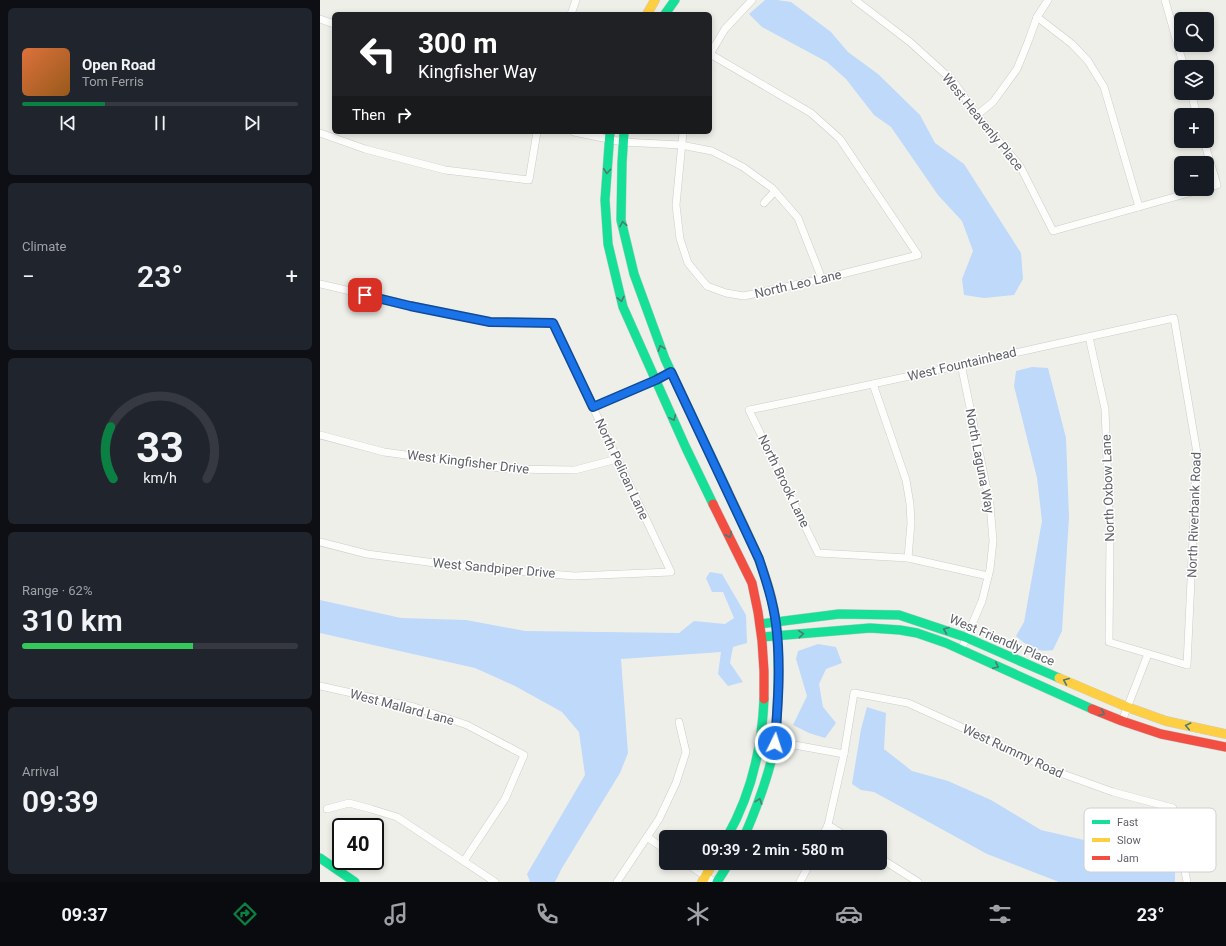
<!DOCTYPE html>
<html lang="en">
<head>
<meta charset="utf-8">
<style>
	body { margin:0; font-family:Roboto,sans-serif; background:#20242c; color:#f1f3f6; height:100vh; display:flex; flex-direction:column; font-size:15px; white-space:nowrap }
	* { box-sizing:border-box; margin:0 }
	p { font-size:13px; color:#9ea1a6 }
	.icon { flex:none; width:22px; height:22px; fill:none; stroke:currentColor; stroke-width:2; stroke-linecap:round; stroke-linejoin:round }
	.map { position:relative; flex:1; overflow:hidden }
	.panel { display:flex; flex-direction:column; gap:8px; padding:8px; background:#0d0f14; width:320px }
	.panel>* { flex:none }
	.hud { position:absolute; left:12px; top:12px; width:380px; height:122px; border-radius:6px; box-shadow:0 2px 6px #0003; background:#202124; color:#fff; overflow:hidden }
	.tools { position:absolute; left:854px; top:12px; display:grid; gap:8px }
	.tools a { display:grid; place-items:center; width:40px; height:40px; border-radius:6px; background:#171b24; box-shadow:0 2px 6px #0003; font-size:20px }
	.speed { position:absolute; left:12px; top:818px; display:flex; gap:8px; font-size:20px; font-weight:700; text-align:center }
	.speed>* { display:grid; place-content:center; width:52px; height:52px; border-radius:50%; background:#171b24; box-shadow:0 2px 6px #0003; line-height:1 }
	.speed .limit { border:2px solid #111; border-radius:6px; background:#fff; color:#111 }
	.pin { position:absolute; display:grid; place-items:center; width:34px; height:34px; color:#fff; margin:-17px; border-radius:8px; box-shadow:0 2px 6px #0006 }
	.me { position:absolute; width:44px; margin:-22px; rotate:4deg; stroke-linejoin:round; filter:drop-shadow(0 0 3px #0008) }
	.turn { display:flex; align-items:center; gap:14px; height:84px; padding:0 20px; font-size:18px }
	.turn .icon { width:52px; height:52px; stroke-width:2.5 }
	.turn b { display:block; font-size:28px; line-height:34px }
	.then { display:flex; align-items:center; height:38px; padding:0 20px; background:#0003; gap:8px; font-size:15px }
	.big { font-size:30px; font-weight:600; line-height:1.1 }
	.panel .tile { flex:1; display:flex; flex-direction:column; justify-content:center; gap:6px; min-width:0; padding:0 14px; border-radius:6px; background:#20242c }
	.panel .dial { align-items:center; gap:0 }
	.dial svg { height:104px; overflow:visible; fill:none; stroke:#363941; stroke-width:7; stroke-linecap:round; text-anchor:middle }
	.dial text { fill:#f1f3f6; stroke:none }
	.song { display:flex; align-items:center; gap:12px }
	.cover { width:48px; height:48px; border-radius:6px; background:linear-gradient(135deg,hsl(20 70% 55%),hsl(30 70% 35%)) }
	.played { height:4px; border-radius:2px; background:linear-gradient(90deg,#0b8043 30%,#363941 30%) }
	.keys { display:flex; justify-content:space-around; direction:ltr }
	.heat { display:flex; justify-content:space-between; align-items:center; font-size:22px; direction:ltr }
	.charge { height:6px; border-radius:3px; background:linear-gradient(90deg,#34c759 62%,#363941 0) }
	.trip { position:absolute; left:339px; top:830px; width:228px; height:40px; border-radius:6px; background:#171b24; box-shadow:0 2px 6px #0003; font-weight:600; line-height:40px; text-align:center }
	.menu { display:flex; height:64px; justify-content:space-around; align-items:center; background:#090b0e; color:#9ea1a6 }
	.menu .icon { width:28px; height:28px }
	.menu .active { color:#0b8043 }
	.menu b { font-size:18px; color:#f1f3f6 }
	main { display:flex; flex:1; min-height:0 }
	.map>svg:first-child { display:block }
	.water { fill:#bed9f9 }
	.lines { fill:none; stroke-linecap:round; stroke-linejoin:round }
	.street-casing { stroke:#cbccca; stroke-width:8 }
	.fast-casing { stroke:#cbcccb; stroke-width:10 }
	.slow-casing { stroke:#cbcccb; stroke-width:10 }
	.jam-casing { stroke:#cbcccb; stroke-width:10 }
	.street { stroke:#fdfdfc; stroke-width:7 }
	.fast { stroke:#16e098; stroke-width:9 }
	.slow { stroke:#ffcf43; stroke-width:9 }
	.jam { stroke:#f24e42; stroke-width:9 }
	.oneway { stroke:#507a72 }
	.route-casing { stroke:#114b97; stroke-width:10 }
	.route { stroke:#1a73e8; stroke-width:7 }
	.labels { text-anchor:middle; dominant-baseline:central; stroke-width:3; stroke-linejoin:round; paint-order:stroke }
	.street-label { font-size:13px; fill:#5e6168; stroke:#fff }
	.key { fill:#fff; stroke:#cfd0d2; stroke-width:1 }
	.key-label { font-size:11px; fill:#5e6168 }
</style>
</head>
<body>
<main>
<section class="panel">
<div class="tile">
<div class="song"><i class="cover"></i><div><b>Open Road</b><p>Tom Ferris</p></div></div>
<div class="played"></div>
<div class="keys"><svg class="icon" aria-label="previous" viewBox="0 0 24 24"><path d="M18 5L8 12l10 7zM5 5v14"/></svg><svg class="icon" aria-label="pause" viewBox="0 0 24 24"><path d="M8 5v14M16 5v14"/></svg><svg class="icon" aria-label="next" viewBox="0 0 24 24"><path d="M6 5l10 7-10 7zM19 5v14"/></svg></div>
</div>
<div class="tile"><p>Climate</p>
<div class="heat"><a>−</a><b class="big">23°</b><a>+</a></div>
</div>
<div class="tile dial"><svg viewBox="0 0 100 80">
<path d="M14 69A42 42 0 1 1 86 69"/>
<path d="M14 69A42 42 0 0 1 12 29" stroke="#0b8043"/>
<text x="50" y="56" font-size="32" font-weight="700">33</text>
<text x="50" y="72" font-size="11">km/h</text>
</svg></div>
<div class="tile"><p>Range · 62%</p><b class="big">310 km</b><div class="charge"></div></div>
<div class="tile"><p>Arrival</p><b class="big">09:39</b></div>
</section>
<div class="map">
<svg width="906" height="882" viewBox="0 0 906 882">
	<rect width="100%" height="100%" fill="#efefea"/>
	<!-- water -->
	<g class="water">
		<polygon points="445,0 457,0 471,2 511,32 528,52 558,74 600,115 615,143 644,164 701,253 703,279 694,295 664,298 644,295 642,279 653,251 642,221 618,195 571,127 554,115 526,79 507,62 442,27 429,14"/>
		<path d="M 712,367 L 728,368 L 746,438 L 749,517 L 742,631 L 733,650 C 717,653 707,646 696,636 L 704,622 L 722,521 L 717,478 L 694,386 L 696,371 Z"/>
		<polygon points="390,572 402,574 426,615 427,643 413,647 410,663 423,682 408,686 398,674 401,652 301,659 308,753 300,773 242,868 235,882 210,882 207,874 265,775 259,732 242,712 195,686 155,668 0,633 0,600 81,618 146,620 205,631 359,633 374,621 405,624 414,618 403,592 392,592 386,578"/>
		<polygon points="498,644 516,647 522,663 506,669 499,684 503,707 516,723 505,738 489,733 473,725 487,696 476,659 478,651"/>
		<polygon points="547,707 566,713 564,749 592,771 628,781 671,800 721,830 777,843 855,869 855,882 739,882 667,854 554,792 541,790 532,784 541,729"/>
	</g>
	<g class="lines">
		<defs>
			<g id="street">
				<polyline points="535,0 590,42 633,81 657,115 700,166 733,231 883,189"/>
				<polyline points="845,0 864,67"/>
				<polyline points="251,14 256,0"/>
				<polyline points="717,17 752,44 768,61 784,87 819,207"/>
				<polyline points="0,19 14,24"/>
				<polyline points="390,54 405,29 432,0"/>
				<polyline points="871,93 877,115"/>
				<polyline points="657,115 673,102 697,69 708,42 717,17 728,0"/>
				<polyline points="254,132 303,142 361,145 392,151 423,167 452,188 478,218 502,279"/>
				<polyline points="363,132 356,205 360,239 368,263 387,286 406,293 424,296 502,279 598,255 520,139 491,113 390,54"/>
				<polyline points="0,133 45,149 125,170 209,180 217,132"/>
				<polyline points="884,141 897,185 887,188"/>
				<polyline points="444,203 455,191"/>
				<polyline points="0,284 90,305 170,322 233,323 351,572 254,576 138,566 47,554 0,542"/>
				<polyline points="553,384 586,480 590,504 591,523 588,558"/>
				<polyline points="273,407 336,380 351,372"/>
				<polyline points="0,435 64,452 187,469 255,470 297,459"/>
				<path d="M 668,576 L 588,558 L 498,553 L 429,410 C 571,381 712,349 854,318 L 877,453 L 867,665 L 789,642 L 790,534 L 785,409 L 769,337"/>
				<polyline points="641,650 662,601 670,569 673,541 670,504 641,364"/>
				<polyline points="0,686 94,707 147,725 204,755 185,799 144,861"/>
				<polyline points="802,721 828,654"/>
				<polyline points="441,739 524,754"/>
				<polyline points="7,809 29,803 51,809 77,817 175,882"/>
				<polyline points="508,825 527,837"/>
				<polyline points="327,837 346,850"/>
				<polyline points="502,837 508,825 524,754 534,693 588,703 663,737 732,770 793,792 853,808 867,882"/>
				<polyline points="560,858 598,882"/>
				<polyline points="366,863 394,882"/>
				<polyline points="297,882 339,819 356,783 366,752 359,722"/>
				<polyline points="480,882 490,863"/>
			</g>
			<g id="fast">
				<polyline points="345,14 355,0"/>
				<polyline points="290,132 285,200 288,244 303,307 366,448 393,504"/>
				<polyline points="304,132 302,163 301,220 314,274 345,359 407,490"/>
				<polyline points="440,624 519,614 579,615 645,637 739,678"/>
				<polyline points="442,637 550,628 580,630 597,633 626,643 772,709"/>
				<path d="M 407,837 C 431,795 442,747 444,699"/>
				<path d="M 424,837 C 437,807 449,776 455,744 C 457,734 456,724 457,714 C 459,680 460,644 454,610"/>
				<polyline points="0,858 35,882"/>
				<polyline points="397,882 409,863"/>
			</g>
			<g id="slow">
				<polyline points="327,14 335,0"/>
				<path d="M 407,490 C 425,529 446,567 454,610"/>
				<polyline points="739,678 807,707 846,721 906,734"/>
				<polyline points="382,882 393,863"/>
			</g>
			<g id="jam">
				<polyline points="393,504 432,583 438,612 442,641 444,671 444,699"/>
				<polyline points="772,709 802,721 841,734 906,747"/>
			</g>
		</defs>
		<!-- street casing -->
		<use href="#street" class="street-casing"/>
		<!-- fast casing -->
		<use href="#fast" class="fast-casing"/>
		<!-- slow casing -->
		<use href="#slow" class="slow-casing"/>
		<!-- jam casing -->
		<use href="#jam" class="jam-casing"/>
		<!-- street -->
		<use href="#street" class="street"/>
		<!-- fast -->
		<use href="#fast" class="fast"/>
		<!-- slow -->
		<use href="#slow" class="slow"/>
		<!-- jam -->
		<use href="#jam" class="jam"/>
	</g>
	<!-- one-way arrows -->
	<defs><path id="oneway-chevron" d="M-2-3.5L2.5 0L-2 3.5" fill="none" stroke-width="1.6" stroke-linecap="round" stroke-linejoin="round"/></defs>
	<g class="oneway">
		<use href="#oneway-chevron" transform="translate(287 171) rotate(95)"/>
		<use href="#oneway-chevron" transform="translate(303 224) rotate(-101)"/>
		<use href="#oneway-chevron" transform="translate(301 299) rotate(77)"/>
		<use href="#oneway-chevron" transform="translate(341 348) rotate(-110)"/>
		<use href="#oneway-chevron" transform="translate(353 418) rotate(66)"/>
		<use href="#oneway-chevron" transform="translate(409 535) rotate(64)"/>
		<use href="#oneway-chevron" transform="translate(626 630) rotate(-159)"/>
		<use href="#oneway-chevron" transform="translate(481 634) rotate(-5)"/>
		<use href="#oneway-chevron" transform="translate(676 666) rotate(25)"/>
		<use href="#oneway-chevron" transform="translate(746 681) rotate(-157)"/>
		<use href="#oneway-chevron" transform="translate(782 713) rotate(22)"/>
		<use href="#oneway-chevron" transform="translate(868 726) rotate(-168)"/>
		<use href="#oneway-chevron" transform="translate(439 801) rotate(-71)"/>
	</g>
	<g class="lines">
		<defs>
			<path id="route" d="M 45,295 L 90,306 L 170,322 L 233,323 L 273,407 L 336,380 L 351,372 L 439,559 C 446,580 453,601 456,624 C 461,663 458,703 455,743"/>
		</defs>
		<!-- route casing -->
		<use href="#route" class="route-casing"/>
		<!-- route -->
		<use href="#route" class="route"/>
	</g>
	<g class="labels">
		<!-- street labels -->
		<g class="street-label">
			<text transform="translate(663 122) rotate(51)">West Heavenly Place</text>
			<text transform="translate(478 284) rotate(-13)">North Leo Lane</text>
			<text transform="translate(642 364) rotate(-13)">West Fountainhead</text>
			<text transform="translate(660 461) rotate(79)">North Laguna Way</text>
			<text transform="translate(148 462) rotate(7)">West Kingfisher Drive</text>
			<text transform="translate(302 469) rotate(65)">North Pelican Lane</text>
			<text transform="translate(464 481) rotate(64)">North Brook Lane</text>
			<text transform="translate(788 488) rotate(-92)">North Oxbow Lane</text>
			<text transform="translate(874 515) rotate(-88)">North Riverbank Road</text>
			<text transform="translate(174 568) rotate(5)">West Sandpiper Drive</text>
			<text transform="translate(682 640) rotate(23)">West Friendly Place</text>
			<text transform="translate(82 707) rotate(15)">West Mallard Lane</text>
			<text transform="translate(693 751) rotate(25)">West Rummy Road</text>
		</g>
	</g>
	<!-- legend -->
	<rect x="764" y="808" width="132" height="64" rx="6" class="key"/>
	<rect x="772" y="820" width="18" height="4" fill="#16e098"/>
	<rect x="772" y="838" width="18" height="4" fill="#ffcf43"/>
	<rect x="772" y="856" width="18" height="4" fill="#f24e42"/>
	<g class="key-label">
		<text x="797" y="826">Fast</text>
		<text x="797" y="844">Slow</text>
		<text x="797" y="862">Jam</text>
	</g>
</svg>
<div class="tools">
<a><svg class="icon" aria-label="search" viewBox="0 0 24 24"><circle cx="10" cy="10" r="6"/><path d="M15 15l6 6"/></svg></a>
<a><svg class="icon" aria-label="layers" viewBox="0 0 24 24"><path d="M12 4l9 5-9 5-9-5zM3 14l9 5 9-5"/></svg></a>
<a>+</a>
<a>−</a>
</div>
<div class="speed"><div class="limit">40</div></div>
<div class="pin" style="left:45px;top:295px;background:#d93025"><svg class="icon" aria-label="arrive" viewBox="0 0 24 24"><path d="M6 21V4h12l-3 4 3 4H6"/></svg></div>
<svg class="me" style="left:455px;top:743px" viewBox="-20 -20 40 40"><circle r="17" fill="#1a73e8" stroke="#fff" stroke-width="3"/><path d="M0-11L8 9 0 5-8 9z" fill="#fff"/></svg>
<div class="trip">09:39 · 2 min · 580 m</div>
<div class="hud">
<div class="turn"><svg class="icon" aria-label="left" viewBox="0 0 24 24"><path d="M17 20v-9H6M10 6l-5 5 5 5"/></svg><div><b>300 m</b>Kingfisher Way</div></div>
<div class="then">Then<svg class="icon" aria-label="right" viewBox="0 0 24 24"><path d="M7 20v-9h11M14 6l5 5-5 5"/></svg></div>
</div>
</div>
</main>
<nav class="menu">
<b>09:37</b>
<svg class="icon active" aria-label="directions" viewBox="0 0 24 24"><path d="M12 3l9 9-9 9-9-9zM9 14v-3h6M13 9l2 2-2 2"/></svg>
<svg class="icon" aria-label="music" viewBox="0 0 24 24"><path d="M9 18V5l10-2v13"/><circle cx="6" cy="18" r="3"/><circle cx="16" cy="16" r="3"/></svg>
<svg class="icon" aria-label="phone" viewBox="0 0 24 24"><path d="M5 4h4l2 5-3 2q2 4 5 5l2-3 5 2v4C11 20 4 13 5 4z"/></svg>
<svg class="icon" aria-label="climate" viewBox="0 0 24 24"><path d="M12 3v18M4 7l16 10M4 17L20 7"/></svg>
<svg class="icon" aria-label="car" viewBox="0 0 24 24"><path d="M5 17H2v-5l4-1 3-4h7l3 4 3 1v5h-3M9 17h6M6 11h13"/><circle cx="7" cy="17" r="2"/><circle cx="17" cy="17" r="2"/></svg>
<svg class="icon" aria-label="filters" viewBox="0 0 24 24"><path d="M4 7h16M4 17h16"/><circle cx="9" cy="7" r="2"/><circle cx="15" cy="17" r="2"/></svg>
<b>23°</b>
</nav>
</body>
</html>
